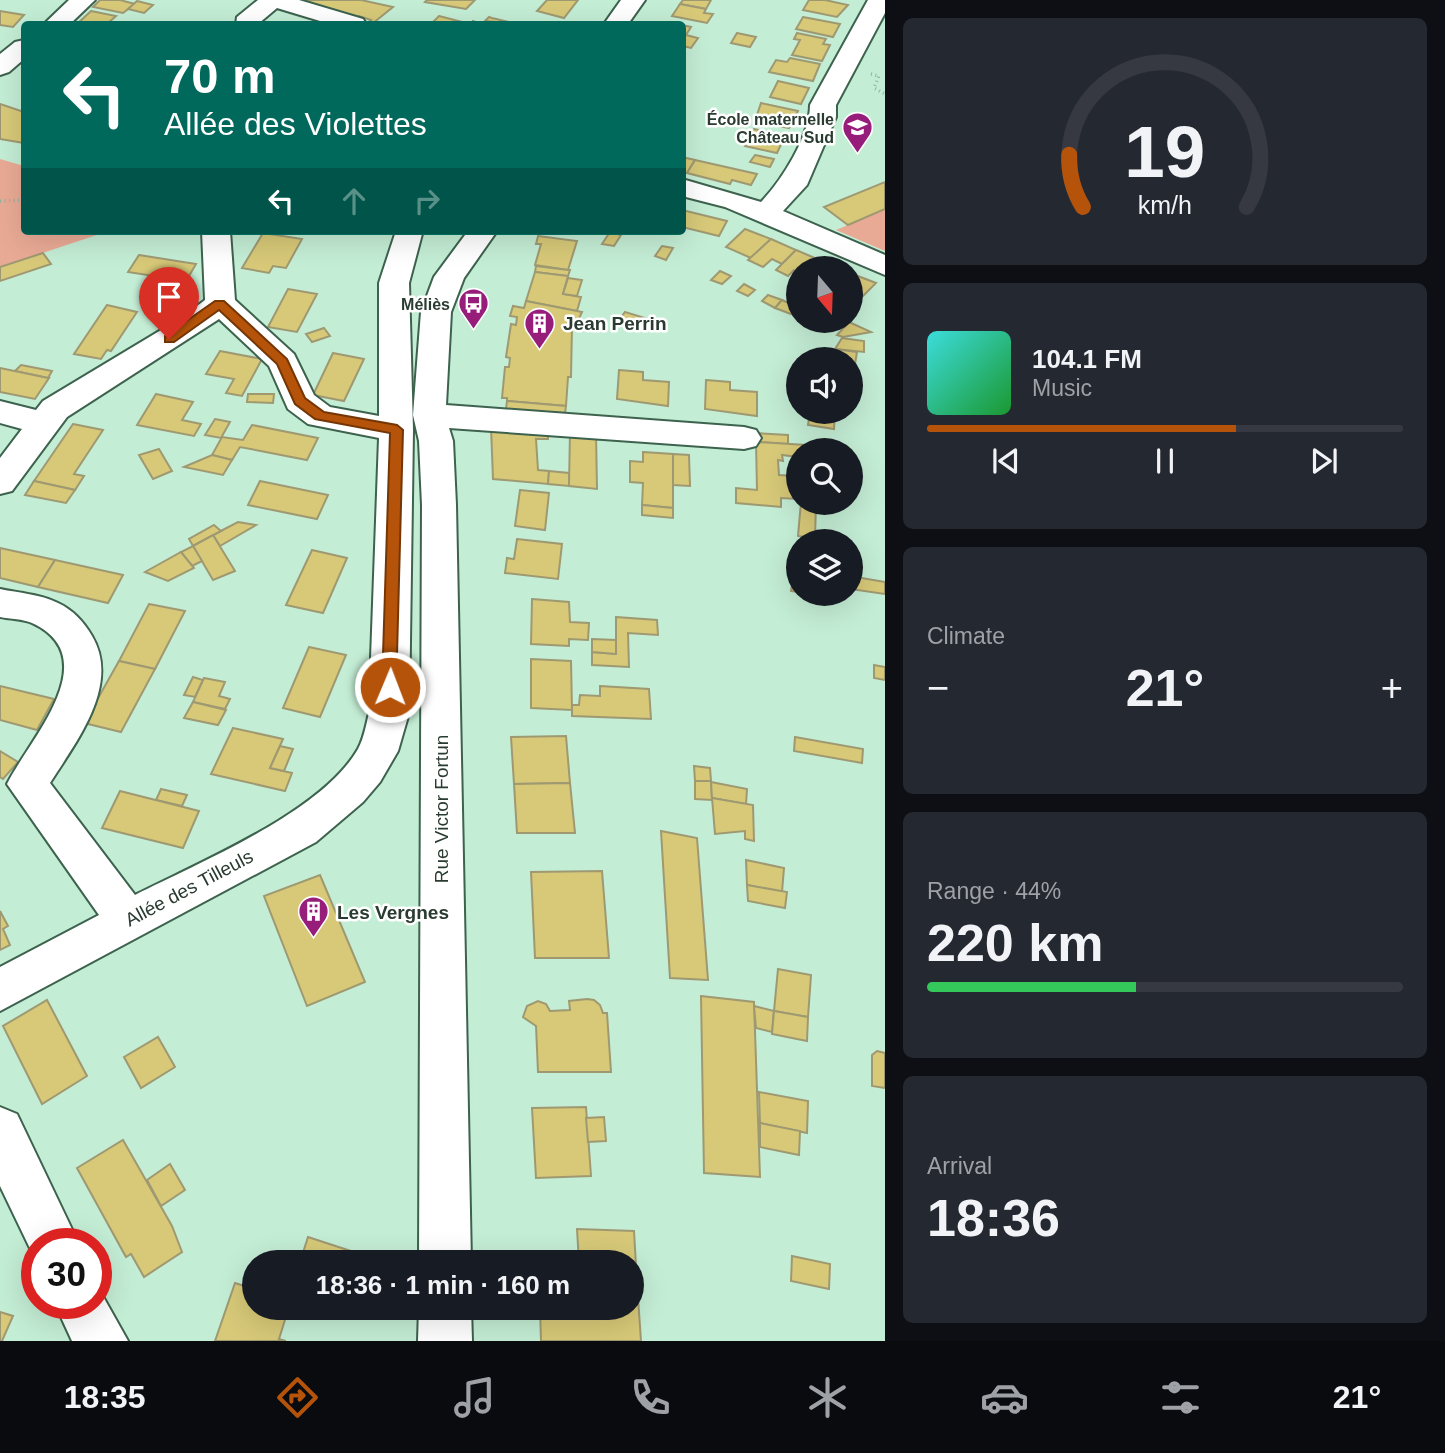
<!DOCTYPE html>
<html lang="en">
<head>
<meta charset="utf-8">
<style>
	body { margin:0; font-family:Arial,sans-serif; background:#242831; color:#f1f3f6; height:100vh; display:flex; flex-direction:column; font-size:26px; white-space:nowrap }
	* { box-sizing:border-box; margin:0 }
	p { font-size:23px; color:#9ea1a6 }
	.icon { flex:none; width:38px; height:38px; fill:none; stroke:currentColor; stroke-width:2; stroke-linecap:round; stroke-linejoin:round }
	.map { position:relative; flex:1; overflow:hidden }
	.drawer { display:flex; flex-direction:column; gap:18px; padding:18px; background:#0d0f14; width:560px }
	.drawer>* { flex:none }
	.top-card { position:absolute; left:21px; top:21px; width:665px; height:214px; border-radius:7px; box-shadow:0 7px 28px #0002; background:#00695c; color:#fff; overflow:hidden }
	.needle { width:46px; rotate:161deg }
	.controls { position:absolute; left:786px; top:256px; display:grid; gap:14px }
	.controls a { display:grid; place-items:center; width:77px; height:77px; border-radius:50%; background:#171b24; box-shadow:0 7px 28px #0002; font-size:35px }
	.speed { position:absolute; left:21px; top:1228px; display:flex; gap:14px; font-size:35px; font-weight:700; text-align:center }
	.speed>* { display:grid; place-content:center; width:91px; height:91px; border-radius:50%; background:#171b24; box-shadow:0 7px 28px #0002; line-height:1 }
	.speed .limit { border:10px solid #d22; background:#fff; color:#111 }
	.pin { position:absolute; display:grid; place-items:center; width:60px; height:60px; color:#fff; margin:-72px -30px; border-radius:50% 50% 50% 0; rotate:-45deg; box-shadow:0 0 7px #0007 }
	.pin .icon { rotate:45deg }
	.me { position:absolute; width:77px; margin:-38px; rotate:1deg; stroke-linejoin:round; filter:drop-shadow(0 0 5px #0008) }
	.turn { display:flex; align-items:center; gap:24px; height:147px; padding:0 28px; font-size:32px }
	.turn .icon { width:91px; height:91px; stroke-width:2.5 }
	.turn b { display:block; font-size:49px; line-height:60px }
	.lanes { display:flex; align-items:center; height:66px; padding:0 28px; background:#0003; justify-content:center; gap:35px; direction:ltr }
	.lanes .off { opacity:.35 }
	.big { font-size:52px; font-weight:600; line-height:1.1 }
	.drawer .tile { flex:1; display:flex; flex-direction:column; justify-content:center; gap:10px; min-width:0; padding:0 24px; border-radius:10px; background:#242831 }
	.drawer .dial { align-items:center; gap:0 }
	.dial svg { height:182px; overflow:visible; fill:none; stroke:#363941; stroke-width:7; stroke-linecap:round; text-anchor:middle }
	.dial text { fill:#f1f3f6; stroke:none }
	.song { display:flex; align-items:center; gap:21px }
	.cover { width:84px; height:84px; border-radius:10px; background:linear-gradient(135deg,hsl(180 70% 55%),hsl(130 70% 35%)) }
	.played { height:7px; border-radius:4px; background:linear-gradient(90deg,#b45309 65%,#363941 65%) }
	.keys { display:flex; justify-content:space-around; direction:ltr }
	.heat { display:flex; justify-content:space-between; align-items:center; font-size:38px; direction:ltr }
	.charge { height:10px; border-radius:5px; background:linear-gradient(90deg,#34c759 44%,#363941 0) }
	.trip { position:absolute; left:242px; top:1250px; width:402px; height:70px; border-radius:35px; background:#171b24; box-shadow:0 7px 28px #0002; font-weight:600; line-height:70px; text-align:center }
	.menu { display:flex; height:112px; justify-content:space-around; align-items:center; background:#090b0e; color:#9ea1a6 }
	.menu .icon { width:49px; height:49px }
	.menu .selected { color:#b45309 }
	.menu b { font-size:32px; color:#f1f3f6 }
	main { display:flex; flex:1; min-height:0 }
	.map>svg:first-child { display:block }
	.green { fill:#e9aa95 }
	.building { fill:#d7c978; stroke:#9f9972; stroke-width:2 }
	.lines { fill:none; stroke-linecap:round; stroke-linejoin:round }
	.minor-casing { stroke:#3d624e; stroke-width:4 }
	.path { stroke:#91b29f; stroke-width:3.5; stroke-dasharray:1 3.5; stroke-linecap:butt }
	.minor { fill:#fff; fill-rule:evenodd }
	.route { fill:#b45309; stroke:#753606; stroke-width:2 }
	.labels { text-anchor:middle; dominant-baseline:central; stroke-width:5; stroke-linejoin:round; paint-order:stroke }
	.far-poi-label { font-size:16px; font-weight:bold; fill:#2a3b31; stroke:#fff; text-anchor:end }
	.poi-label { font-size:19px; font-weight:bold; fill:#2a3b31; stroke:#fff; text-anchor:start }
	.street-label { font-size:19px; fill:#2a3b31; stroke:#fff }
</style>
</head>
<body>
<main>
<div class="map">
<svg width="885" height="1341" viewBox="0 0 885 1341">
	<rect width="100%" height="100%" fill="#c4edd5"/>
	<!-- green -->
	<g class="green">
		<polygon points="0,159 24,166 24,231 109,231 0,267"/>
		<polygon points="885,209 885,251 836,230"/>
	</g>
	<!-- building -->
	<g class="building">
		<polygon points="100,0 120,0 135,4 123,13 93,7"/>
		<polygon points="298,0 361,0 393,7 372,24 368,23 371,20 359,16 353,21 314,7 318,5 306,1 301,5"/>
		<polygon points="427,0 475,0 466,9 425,2"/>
		<polygon points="547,0 578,0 564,18 537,11"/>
		<polygon points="683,0 711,0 706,9 680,4"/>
		<polygon points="809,0 825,0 848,5 837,17 803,10"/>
		<polygon points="137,1 153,5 144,13 128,9"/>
		<polygon points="680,4 706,9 704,13 713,14 707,23 672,16"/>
		<polygon points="0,11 24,15 13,27 0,25"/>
		<polygon points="91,11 116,16 107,24 77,24"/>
		<polygon points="439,16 470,24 473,21 481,24 431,24"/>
		<polygon points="489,17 492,18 517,24 485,21"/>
		<polygon points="803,17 840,24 833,37 796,29"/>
		<polygon points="682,25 691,27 686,35 698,38 691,48 682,46"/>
		<polygon points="737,33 756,37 750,47 731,43"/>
		<polygon points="797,33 826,39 823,44 830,45 822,61 792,55 800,40 794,39"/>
		<polygon points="790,58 820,64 813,81 769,72 776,60 787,62"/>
		<polygon points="778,81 809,88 801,104 770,97"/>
		<polygon points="761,103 798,111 789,128 755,121"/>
		<polygon points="0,104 24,112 24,143 0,139"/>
		<polygon points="754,129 785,136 777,153 745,146"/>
		<polygon points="755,155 774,159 770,167 750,162"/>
		<polygon points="682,157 695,160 687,173 682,172"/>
		<polygon points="695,160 757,174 751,185 732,180 730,184 687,173"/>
		<polygon points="885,182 885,209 848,225 824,207"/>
		<polygon points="682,210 727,221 719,236 682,227"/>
		<polygon points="745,229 771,239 751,258 726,247"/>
		<polygon points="610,232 621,235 614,246 602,244"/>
		<polygon points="263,233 302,239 286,268 273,266 269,273 242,268"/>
		<polygon points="538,236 577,241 568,270 535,265 541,244 536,244"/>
		<polygon points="771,239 796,250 782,264 772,259 763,267 748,260"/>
		<polygon points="662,246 673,248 666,260 655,256"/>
		<polygon points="796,250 822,261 815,268 798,268 798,271 794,270 788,276 776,270"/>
		<polygon points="43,253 51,264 0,281 0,267"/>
		<polygon points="139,255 196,264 186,281 128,272"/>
		<polygon points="536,266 568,270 570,270 568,276 535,272"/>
		<polygon points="720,271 731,276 722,284 711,280"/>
		<polygon points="535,272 568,276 563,294 581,297 577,311 526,301"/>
		<polygon points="850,273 876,283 861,298 850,293"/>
		<polygon points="166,278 186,281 181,290 161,287"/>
		<polygon points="568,278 582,280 577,296 563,294"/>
		<polygon points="744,284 755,290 748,296 737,291"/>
		<polygon points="288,289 317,294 297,332 268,327"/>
		<polygon points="768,295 782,300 775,308 762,301"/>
		<polygon points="782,300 797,307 791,314 775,308"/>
		<polygon points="526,301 582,312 575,327 572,327 571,377 568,377 566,406 507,401 507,398 502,398 505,367 509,367 510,358 506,357 511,324 516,325 517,317 510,316 513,306 524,308"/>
		<polygon points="107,305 137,312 111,351 107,350 101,359 74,354"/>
		<polygon points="625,312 645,318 638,330 617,323"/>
		<polygon points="849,322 871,332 843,337 837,335"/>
		<polygon points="324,328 330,336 312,342 306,334"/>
		<polygon points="842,338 864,341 864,352 835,349"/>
		<polygon points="835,349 857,352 855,364 850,364 850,359 830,359"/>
		<polygon points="220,351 262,359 242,396 226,393 234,379 206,374"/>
		<polygon points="333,353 364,359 344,401 313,395"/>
		<polygon points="21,365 52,371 48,378 15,371"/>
		<polygon points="0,368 48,378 49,378 35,399 0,392"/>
		<polygon points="619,370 643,372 643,380 669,382 668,406 617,399"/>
		<polygon points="706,380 730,382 730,390 757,392 757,416 705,409"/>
		<polygon points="156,394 193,402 182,420 201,424 194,436 137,425"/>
		<polygon points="248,394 274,394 273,403 247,402"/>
		<polygon points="507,401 566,406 564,421 505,417"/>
		<polygon points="810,411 835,411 834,429 808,425"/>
		<polygon points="215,419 230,422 221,438 205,435"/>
		<polygon points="73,424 103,430 74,474 84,476 75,490 34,481"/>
		<polygon points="252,425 318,438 307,460 240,447 232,460 212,455 222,437 243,440"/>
		<polygon points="491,427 548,430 548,439 536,439 538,470 549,471 548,484 493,479"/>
		<polygon points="570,431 596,433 597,489 569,486"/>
		<polygon points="755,433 788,435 788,444 756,442"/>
		<polygon points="756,442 806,445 806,450 798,450 798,457 782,455 783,461 778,460 779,475 796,476 798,499 781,498 781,507 736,503 736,488 757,490"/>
		<polygon points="159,449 172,471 153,479 139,455"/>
		<polygon points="643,452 673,454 673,508 642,505 643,483 630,482 630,461 643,462"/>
		<polygon points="673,454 689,455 690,486 673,485"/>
		<polygon points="212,455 232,460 223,475 184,467"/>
		<polygon points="549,471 569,473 569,486 548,484"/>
		<polygon points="34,481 66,488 75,490 66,503 25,495"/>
		<polygon points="260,481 328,495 317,519 248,505"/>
		<polygon points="520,490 549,493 545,530 515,526"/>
		<polygon points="801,502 816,502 815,539 798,536"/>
		<polygon points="642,505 673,508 673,518 642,515"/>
		<polygon points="238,522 256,525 220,546 213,535"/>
		<polygon points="214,525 221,531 193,546 189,539"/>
		<polygon points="213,535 235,571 213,580 193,546"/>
		<polygon points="517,539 562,544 558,579 505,573 507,558 514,559"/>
		<polygon points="193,546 202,561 192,566 181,552"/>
		<polygon points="0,548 55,560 38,587 0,578"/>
		<polygon points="312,550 347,558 323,613 286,605"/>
		<polygon points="181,552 194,568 168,581 145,572"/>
		<polygon points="55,560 123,575 108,603 38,587"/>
		<polygon points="795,568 798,569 798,592 791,591"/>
		<polygon points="850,576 885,582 885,594 850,589"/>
		<polygon points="532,599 569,602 570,622 589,623 588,640 569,639 569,646 531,644"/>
		<polygon points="149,604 185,611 155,669 119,661"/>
		<polygon points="616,617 657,620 658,635 628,633 629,667 592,665 592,652 616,654"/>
		<polygon points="592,639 616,640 616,654 592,652"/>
		<polygon points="309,647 346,655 320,717 283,708"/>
		<polygon points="531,659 571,661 572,710 531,708"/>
		<polygon points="119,661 155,669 121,732 84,723"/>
		<polygon points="874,665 885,667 885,680 874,678"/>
		<polygon points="193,677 203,680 195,697 184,695"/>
		<polygon points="204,678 225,682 219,696 230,699 225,709 193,702"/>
		<polygon points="0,686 54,699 37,730 0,720"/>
		<polygon points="600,686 649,689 651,719 572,716 572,705 579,705 580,695 600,696"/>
		<polygon points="193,702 226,710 218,725 184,718"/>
		<polygon points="233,728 283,739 270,768 292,773 285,791 211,774"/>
		<polygon points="566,736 570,783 514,784 511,737"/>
		<polygon points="795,737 863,749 862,763 794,751"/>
		<polygon points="280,746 293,749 284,771 270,768"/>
		<polygon points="0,751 18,762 3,779 0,777"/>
		<polygon points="694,766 710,768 711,781 695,781"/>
		<polygon points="695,781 711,781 712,800 695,799"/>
		<polygon points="711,782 747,789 746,804 712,798"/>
		<polygon points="570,783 575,833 517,833 514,784"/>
		<polygon points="161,789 187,795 182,806 156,800"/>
		<polygon points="120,791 199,811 183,848 102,828"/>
		<polygon points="712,798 753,805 754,841 745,839 745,831 715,834"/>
		<polygon points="661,831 697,838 708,980 670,978"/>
		<polygon points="746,860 784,868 782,892 747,885"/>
		<polygon points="602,871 609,958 535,958 531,872"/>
		<polygon points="320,875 365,982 307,1006 264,896"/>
		<polygon points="747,885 787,892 785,908 748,901"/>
		<polygon points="0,911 8,926 3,929 10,945 0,950"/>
		<polygon points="778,969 811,975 808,1017 774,1011"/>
		<polygon points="701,996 754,1002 760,1177 704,1173"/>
		<polygon points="587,999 594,1000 600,1005 603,1013 607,1013 611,1072 538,1072 536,1026 523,1017 527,1006 538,1001 546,1004 550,1011 570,1010 569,1001"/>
		<polygon points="47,1000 87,1076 42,1104 3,1026"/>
		<polygon points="754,1006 774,1011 772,1032 756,1028"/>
		<polygon points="774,1011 808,1017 807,1041 772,1034"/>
		<polygon points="158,1037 175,1067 141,1088 124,1057"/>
		<polygon points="877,1051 885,1053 885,1088 872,1086 872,1055"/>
		<polygon points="759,1092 808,1101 807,1133 760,1123"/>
		<polygon points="586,1107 591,1176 536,1178 532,1108"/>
		<polygon points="604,1117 606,1141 588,1142 586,1118"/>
		<polygon points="760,1123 800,1131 799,1155 760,1147"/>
		<polygon points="123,1140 172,1226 182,1252 144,1277 131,1254 126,1257 77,1168"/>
		<polygon points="170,1164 185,1190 161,1206 147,1180"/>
		<polygon points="577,1229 634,1231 637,1283 632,1283 632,1262 579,1262"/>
		<polygon points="308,1237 366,1256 364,1262 300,1262"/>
		<polygon points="792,1256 830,1264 829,1289 791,1281"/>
		<polygon points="235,1283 254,1289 254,1307 289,1307 279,1339 286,1341 215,1341"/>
		<polygon points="632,1283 637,1283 641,1341 541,1341 540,1307 632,1307"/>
		<polygon points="0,1312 13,1316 2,1341 0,1341"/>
	</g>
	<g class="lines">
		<defs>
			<g id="minor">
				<polygon points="69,0 95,0 70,24 44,24"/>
				<polygon points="258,0 299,0 363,19 366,24 330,24 277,8 258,24 236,24 237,17"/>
				<polygon points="621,0 645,0 628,24 604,24"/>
				<path d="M 868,0 L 885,0 L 885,13 L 836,105 L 836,117 L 807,185 L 783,211 L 885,255 L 885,275 L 725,207 L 682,196 L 682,179 L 761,202 C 782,180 810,136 810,105 Z"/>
				<polygon points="24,40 24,59 9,72 0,75 0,54 15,42"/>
				<path d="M 202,231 L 230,231 L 235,300 L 294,354 L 314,395 L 330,407 L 379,416 L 379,283 L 396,231 L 420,231 L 422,234 L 409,283 L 413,430 L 409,713 L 398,751 L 380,782 L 363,802 L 316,842 L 0,1011 L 0,967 L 99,915 L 7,784 C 28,741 108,658 32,623 C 23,619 10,619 0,617 L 0,589 C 19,593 40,594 58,603 C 73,610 84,622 92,636 C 121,685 76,742 50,783 L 135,895 C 200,862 322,812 358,749 C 364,738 366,725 369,713 L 379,438 L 308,424 L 288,409 L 269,366 L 219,319 L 67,417 L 12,491 L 0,494 L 0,458 L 22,429 L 0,423 L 0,401 L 36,410 L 43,401 L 181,318 L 205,300 Z"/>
				<polygon points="468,231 497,231 464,278 451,312 446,405 744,427 756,430 761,438 756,446 744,449 449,428 453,441 456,505 471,1262 419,1262 422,505 419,441 413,415 421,312 434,277"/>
				<polygon points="0,1107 17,1114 79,1244 37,1244 37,1263 0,1186"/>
				<polygon points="96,1284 128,1341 72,1341 55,1304 96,1304"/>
				<polygon points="419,1307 471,1307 472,1341 418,1341"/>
			</g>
		</defs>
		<!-- minor casing -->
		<use href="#minor" class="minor-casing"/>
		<!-- path -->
		<g class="path">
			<polyline points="871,74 879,76 874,88 885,94"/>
			<polyline points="0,201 24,200"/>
		</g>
		<!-- minor -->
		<use href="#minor" class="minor"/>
	</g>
	<!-- route -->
	<polygon class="route" points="215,301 224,301 287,359 305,398 324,412 397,425 403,430 396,692 390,694 382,687 390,433 315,419 295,404 277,364 219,310 174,342 165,342 165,336"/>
	<!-- icons -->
	<defs>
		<symbol id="school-pin" viewBox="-11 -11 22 30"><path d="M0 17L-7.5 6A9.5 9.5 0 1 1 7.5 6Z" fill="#961e7a" stroke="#fff"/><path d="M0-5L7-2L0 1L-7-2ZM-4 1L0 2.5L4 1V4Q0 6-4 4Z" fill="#fff"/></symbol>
		<symbol id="bus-pin" viewBox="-11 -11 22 30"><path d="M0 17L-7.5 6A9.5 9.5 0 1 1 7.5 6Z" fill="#961e7a" stroke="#fff"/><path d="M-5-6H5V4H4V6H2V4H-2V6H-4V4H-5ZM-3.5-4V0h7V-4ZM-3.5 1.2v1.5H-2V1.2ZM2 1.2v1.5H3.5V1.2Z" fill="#fff"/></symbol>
		<symbol id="building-pin" viewBox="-11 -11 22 30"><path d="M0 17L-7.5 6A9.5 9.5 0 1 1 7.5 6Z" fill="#961e7a" stroke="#fff"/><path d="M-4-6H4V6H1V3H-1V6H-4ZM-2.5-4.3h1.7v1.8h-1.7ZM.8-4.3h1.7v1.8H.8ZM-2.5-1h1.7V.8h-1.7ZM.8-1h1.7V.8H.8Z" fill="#fff"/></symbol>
	</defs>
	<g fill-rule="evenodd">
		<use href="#school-pin" x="840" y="110" width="35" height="47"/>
		<use href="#bus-pin" x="456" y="286" width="35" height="47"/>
		<use href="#building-pin" x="522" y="306" width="35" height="47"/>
		<use href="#building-pin" x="296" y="894" width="35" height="47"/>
	</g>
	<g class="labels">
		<!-- far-poi labels -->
		<g class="far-poi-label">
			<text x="834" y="119">École maternelle<tspan x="834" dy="18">Château Sud</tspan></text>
			<text x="450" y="304">Méliès</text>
		</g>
		<!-- poi labels -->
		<g class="poi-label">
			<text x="563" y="323">Jean Perrin</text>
			<text x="337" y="912">Les Vergnes</text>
		</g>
		<!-- street labels -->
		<g class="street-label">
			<text transform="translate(441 809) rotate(-90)">Rue Victor Fortun</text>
			<text transform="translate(189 888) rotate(-28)">Allée des Tilleuls</text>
		</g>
	</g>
</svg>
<div class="controls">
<a><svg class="needle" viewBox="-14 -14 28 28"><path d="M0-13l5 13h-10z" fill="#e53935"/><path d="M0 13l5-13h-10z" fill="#9ea1a6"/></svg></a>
<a><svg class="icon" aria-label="sound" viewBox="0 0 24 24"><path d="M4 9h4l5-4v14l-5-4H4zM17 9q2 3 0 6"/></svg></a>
<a><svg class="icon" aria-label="search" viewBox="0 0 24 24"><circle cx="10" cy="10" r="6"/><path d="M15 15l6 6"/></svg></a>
<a><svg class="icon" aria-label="layers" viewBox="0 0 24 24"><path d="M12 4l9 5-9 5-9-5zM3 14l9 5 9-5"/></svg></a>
</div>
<div class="speed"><div class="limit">30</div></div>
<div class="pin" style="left:169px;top:339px;background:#d93025"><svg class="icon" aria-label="arrive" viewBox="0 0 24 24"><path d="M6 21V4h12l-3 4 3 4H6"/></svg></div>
<svg class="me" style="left:390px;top:687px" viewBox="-20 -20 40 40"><circle r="17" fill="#b45309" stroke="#fff" stroke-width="3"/><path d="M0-11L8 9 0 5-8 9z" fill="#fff"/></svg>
<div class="trip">18:36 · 1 min · 160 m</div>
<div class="top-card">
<div class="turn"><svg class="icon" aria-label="left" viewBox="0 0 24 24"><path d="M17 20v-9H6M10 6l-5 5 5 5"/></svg><div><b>70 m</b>Allée des Violettes</div></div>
<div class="lanes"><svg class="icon" aria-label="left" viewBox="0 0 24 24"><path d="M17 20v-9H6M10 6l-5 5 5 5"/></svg><svg class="icon off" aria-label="ahead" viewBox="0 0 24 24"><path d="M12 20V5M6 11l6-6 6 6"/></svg><svg class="icon off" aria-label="right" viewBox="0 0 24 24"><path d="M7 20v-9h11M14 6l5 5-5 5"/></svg></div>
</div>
</div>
<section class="drawer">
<div class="tile dial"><svg viewBox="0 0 100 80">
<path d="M14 69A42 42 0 1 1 86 69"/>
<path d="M14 69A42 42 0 0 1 8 46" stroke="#b45309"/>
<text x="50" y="56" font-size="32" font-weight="700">19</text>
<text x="50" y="72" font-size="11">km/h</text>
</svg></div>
<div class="tile">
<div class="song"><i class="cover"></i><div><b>104.1 FM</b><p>Music</p></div></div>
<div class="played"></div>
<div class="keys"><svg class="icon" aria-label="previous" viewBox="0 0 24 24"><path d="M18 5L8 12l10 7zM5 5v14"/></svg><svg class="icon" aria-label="pause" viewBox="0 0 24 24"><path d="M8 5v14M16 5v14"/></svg><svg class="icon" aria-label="next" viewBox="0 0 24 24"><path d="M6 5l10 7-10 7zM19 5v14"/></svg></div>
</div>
<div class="tile"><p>Climate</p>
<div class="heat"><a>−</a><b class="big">21°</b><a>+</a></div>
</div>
<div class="tile"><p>Range · 44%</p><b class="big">220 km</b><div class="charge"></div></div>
<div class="tile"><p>Arrival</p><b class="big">18:36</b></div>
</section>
</main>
<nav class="menu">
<b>18:35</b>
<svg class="icon selected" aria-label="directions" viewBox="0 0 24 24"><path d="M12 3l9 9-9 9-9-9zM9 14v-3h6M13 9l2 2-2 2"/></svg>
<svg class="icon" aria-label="music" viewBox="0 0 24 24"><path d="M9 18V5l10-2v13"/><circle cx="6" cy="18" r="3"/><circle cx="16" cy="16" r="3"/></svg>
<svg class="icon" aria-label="phone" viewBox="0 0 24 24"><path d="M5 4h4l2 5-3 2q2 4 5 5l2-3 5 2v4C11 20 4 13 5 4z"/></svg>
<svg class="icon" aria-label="climate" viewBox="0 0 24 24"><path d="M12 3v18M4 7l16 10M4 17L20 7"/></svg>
<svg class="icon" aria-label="car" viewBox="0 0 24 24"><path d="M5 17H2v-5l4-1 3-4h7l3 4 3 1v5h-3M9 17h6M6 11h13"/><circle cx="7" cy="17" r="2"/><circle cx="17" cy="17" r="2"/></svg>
<svg class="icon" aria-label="filters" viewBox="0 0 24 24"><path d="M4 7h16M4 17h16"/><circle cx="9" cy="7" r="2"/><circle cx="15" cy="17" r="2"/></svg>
<b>21°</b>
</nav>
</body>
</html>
